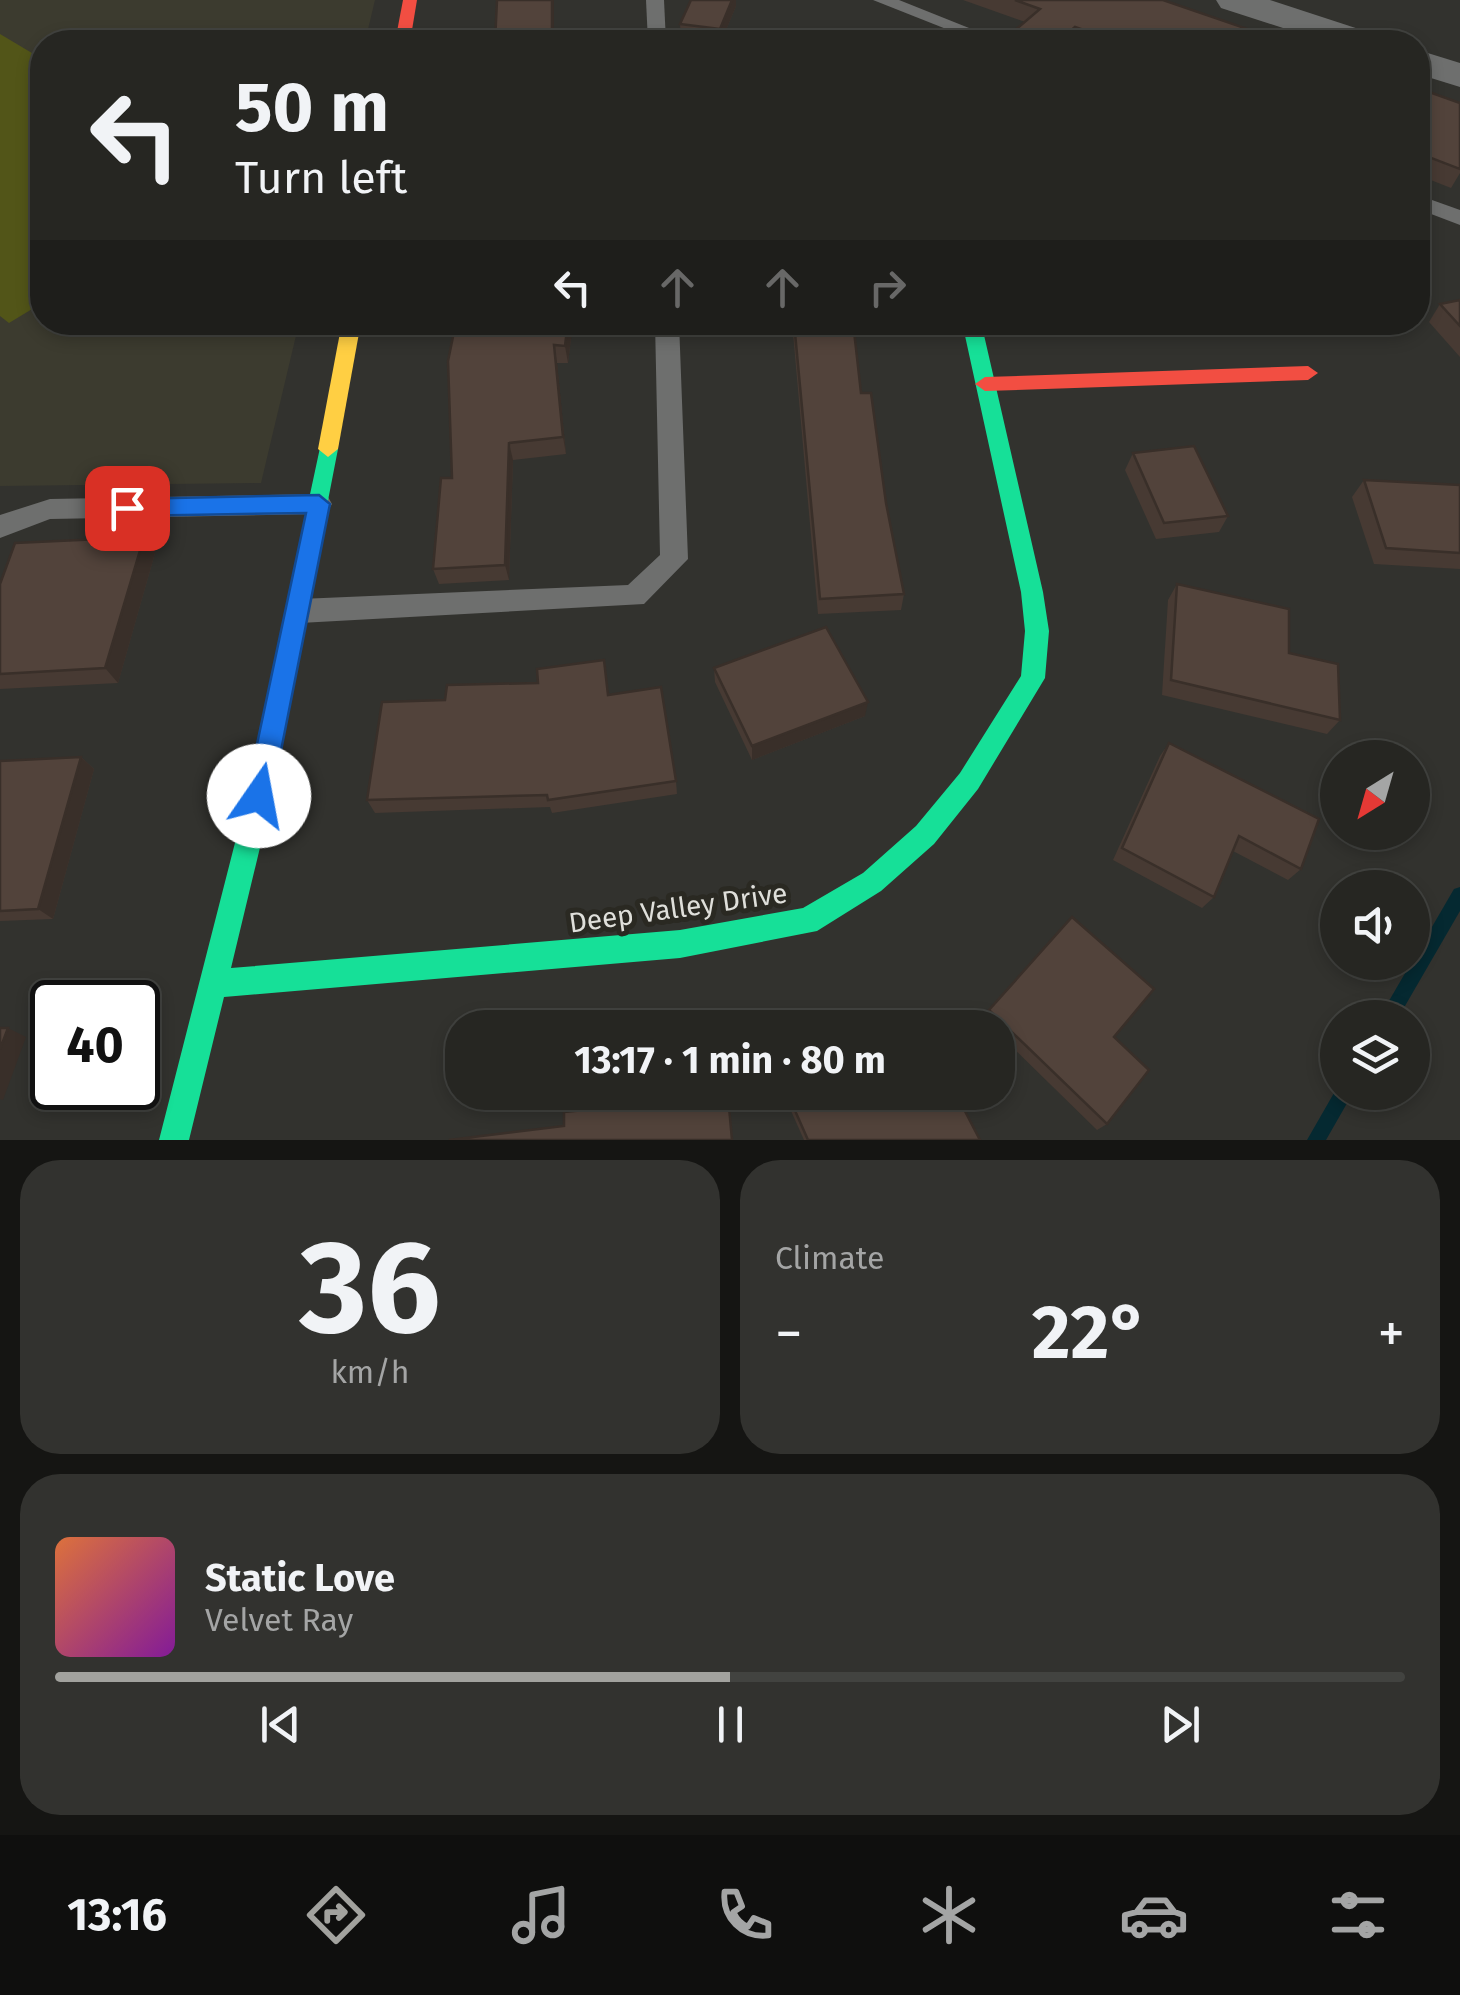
<!DOCTYPE html>
<html lang="en">
<head>
<meta charset="utf-8">
<style>
	body { margin:0; font-family:"Fira Sans",sans-serif; background:#32322f; color:#f1f3f6; height:100vh; display:flex; flex-direction:column; font-size:38px; white-space:nowrap }
	* { box-sizing:border-box; margin:0 }
	p { font-size:32px; color:#a4a5a5 }
	.icon { flex:none; width:55px; height:55px; fill:none; stroke:currentColor; stroke-width:2; stroke-linecap:round; stroke-linejoin:round }
	.map { position:relative; height:1140px; overflow:hidden }
	.drawer { display:flex; flex-direction:column; gap:20px; padding:20px; background:#151513; flex:1 }
	.drawer>* { flex:none }
	.top-card { position:absolute; left:30px; top:30px; width:1400px; height:305px; border-radius:40px; box-shadow:0 5px 15px #0003,0 0 0 2px #424340; background:#262622; color:#f1f3f6; overflow:hidden }
	.needle { width:65px; rotate:217deg }
	.tools { position:absolute; left:1320px; top:740px; display:grid; gap:20px }
	.tools a { display:grid; place-items:center; width:110px; height:110px; border-radius:50%; background:#262622; box-shadow:0 5px 15px #0003,0 0 0 2px #424340; font-size:50px }
	.speed { position:absolute; left:30px; top:980px; display:flex; gap:20px; font-size:50px; font-weight:700; text-align:center }
	.speed>* { display:grid; place-content:center; width:130px; height:130px; border-radius:50%; background:#262622; box-shadow:0 5px 15px #0003,0 0 0 2px #424340; line-height:1 }
	.speed .limit { border:5px solid #111; border-radius:15px; background:#fff; color:#111 }
	.pin { position:absolute; display:grid; place-items:center; width:85px; height:85px; color:#fff; margin:-42px; border-radius:20px; box-shadow:0 5px 15px #0006 }
	.me { position:absolute; width:110px; margin:-55px; rotate:12deg; stroke-linejoin:round; filter:drop-shadow(0 0 8px #0008) }
	.turn { display:flex; align-items:center; gap:35px; height:210px; padding:0 40px; font-size:45px }
	.turn .icon { width:130px; height:130px; stroke-width:2.5 }
	.turn b { display:block; font-size:70px; line-height:85px }
	.lanes { display:flex; align-items:center; height:95px; padding:0 40px; background:#0003; justify-content:center; gap:50px; direction:ltr }
	.lanes .off { opacity:.35 }
	.big { font-size:75px; font-weight:700; line-height:1.1 }
	.drawer .card { flex:1; display:flex; flex-direction:column; justify-content:center; gap:15px; min-width:0; padding:0 35px; border-radius:40px; background:#32322f }
	.drawer .dial { align-items:center; gap:0 }
	.dial b { font-size:130px; line-height:1 }
	.song { display:flex; align-items:center; gap:30px }
	.cover { width:120px; height:120px; border-radius:15px; background:linear-gradient(135deg,hsl(20 70% 55%),hsl(290 70% 35%)) }
	.played { height:10px; border-radius:5px; background:linear-gradient(90deg,#a2a29e 50%,#424340 50%) }
	.keys { display:flex; justify-content:space-around; direction:ltr }
	.heat { display:flex; justify-content:space-between; align-items:center; font-size:55px; direction:ltr }
	.drawer .tiles { flex:1; display:grid; gap:20px; grid-template-columns:1fr 1fr }
	.card:last-child { grid-column:span 2 }
	.trip { position:absolute; left:445px; top:1010px; width:570px; height:100px; border-radius:40px; background:#262622; box-shadow:0 5px 15px #0003,0 0 0 2px #424340; font-weight:700; line-height:100px; text-align:center }
	.tabs { display:flex; height:160px; justify-content:space-around; align-items:center; background:#0f0f0e; color:#a4a5a5 }
	.tabs .icon { width:70px; height:70px }
	.tabs .selected { color:#a2a29e }
	.tabs b { font-size:45px; color:#f1f3f6 }
	.map>svg:first-child { display:block }
	.built { fill:#3c3b2f }
	.green { fill:#525518 }
	.lines { fill:none; stroke-linecap:round; stroke-linejoin:round }
	.stream { fill:#052931; fill-rule:evenodd }
	.lane { fill:#6e6f6e; fill-rule:evenodd }
	.street { fill:#6e6f6e; fill-rule:evenodd }
	.fast { fill:#16e098; fill-rule:evenodd }
	.slow { fill:#ffcf43; fill-rule:evenodd }
	.jam { fill:#f24e42; fill-rule:evenodd }
	.wall { fill:#473a33 }
	.shaded-wall { fill:#392f29 }
	.building { fill:#52433b; stroke:#392f29; stroke-width:2.5 }
	.route { fill:#1a73e8; stroke:#114b97; stroke-width:2.5 }
	.labels { text-anchor:middle; dominant-baseline:central; stroke-width:10; stroke-linejoin:round; paint-order:stroke }
	.street-label { font-size:28px; fill:#dfdfda; stroke:#2a2922 }
</style>
</head>
<body>
<div class="map">
<svg width="1460" height="1140" viewBox="0 0 1460 1140">
	<rect width="100%" height="100%" fill="#32322e"/>
	<!-- built -->
	<polygon class="built" points="0,0 375,0 365,42 42,42 42,322 299,323 261,483 0,486"/>
	<!-- green -->
	<polygon class="green" points="0,34 42,59 42,303 9,323 0,316"/>
	<g class="lines">
		<!-- stream -->
		<g class="stream">
			<polygon points="1460,887 1460,911 1398,1018 1379,1018 1454,889"/>
			<polygon points="1338,1086 1338,1092 1353,1092 1350,1098 1326,1140 1307,1140"/>
		</g>
		<!-- lane -->
		<g class="lane">
			<polygon points="646,0 664,0 666,42 648,42"/>
			<polygon points="873,0 899,0 1004,42 979,42"/>
			<polygon points="1418,195 1460,210 1460,225 1418,209"/>
			<polygon points="655,322 679,322 688,559 644,604 300,623 290,619 286,611 290,603 300,599 628,585 660,555"/>
			<polygon points="319,494 328,497 332,504 328,511 319,514 50,519 0,538 0,515 50,499"/>
		</g>
		<!-- street -->
		<g class="street">
			<polygon points="1216,0 1270,0 1374,34 1380,42 1326,42 1221,8"/>
			<polygon points="1418,50 1460,63 1460,87 1418,74"/>
		</g>
		<!-- fast -->
		<polygon class="fast" points="962,322 981,322 1043,592 1049,631 1045,678 978,789 934,844 881,891 817,931 680,958 224,997 189,1140 159,1140 237,835 321,443 335,443 338,449 263,835 231,968 680,930 803,908 863,873 916,826 960,773 1021,676 1025,631 1021,592"/>
		<!-- slow -->
		<polygon class="slow" points="342,322 361,322 338,449 328,457 318,449"/>
		<!-- jam -->
		<g class="jam">
			<polygon points="403,0 417,0 410,42 395,42"/>
			<polygon points="1308,366 1318,373 1308,380 985,391 975,384 985,377"/>
		</g>
	</g>
	<!-- wall -->
	<g class="wall">
		<polygon points="691,0 736,0 736,6 721,42 681,41 680,24"/>
		<polygon points="963,0 1163,0 1285,42 1001,42 1025,22"/>
		<polygon points="1418,88 1460,103 1460,173 1451,188 1418,175"/>
		<polygon points="1460,300 1460,357 1429,322 1440,304"/>
		<polygon points="573,322 568,363 557,363 566,454 513,460 509,580 439,584 433,569 452,478"/>
		<polygon points="792,322 853,322 861,393 904,594 901,610 818,614"/>
		<polygon points="1133,453 1228,516 1219,532 1156,539 1125,470"/>
		<polygon points="1364,480 1460,485 1460,569 1374,564 1352,497"/>
		<polygon points="155,553 118,683 0,689 0,584"/>
		<polygon points="1177,584 1289,653 1340,720 1327,734 1162,695 1168,600"/>
		<polygon points="714,668 865,716 752,760 715,682"/>
		<polygon points="609,694 676,781 677,794 552,813 550,807 375,813 367,800"/>
		<polygon points="1169,743 1301,869 1288,880 1233,851 1214,897 1202,908 1113,860 1160,756"/>
		<polygon points="81,757 94,769 53,919 0,921 0,761"/>
		<polygon points="989,1010 1114,1037 1107,1124 1097,1130 998,1033 998,1028 991,1028 982,1019"/>
		<polygon points="789,1097 980,1140 804,1140 788,1104"/>
	</g>
	<!-- shaded-wall -->
	<g class="shaded-wall">
		<rect x="552" y="0" width="2" height="42"/>
		<polygon points="732,0 736,0 736,6 721,42 720,42 720,29"/>
		<polygon points="1075,27 1071,42 1057,42"/>
		<polygon points="568,322 573,322 568,363 565,346"/>
		<polygon points="554,345 557,363 566,454 563,437"/>
		<polygon points="509,443 513,460 509,580 505,565"/>
		<polygon points="144,537 155,553 118,683 105,668"/>
		<polygon points="868,702 865,716 752,760 752,746"/>
		<polygon points="81,757 94,769 53,919 38,909"/>
		<polygon points="8,1028 26,1037 3,1100 0,1099 0,1049"/>
	</g>
	<!-- building -->
	<g class="building">
		<polygon points="497,0 552,0 552,40 495,42"/>
		<polygon points="691,0 732,0 720,29 680,24"/>
		<polygon points="1015,0 1163,0 1285,42 1118,42 1075,27 1057,42 1001,42 1040,9"/>
		<polygon points="1418,88 1460,103 1460,169 1418,153"/>
		<polygon points="1460,300 1460,326 1440,304"/>
		<polygon points="456,322 568,322 565,346 554,345 563,437 509,443 505,565 433,569 441,478 452,478 448,361"/>
		<polygon points="794,322 853,322 861,393 871,393 886,503 904,594 820,599"/>
		<polygon points="1194,446 1228,516 1164,523 1133,453"/>
		<polygon points="1364,480 1460,485 1460,553 1386,548"/>
		<polygon points="144,537 105,668 0,674 0,584 15,543"/>
		<polygon points="1177,584 1289,609 1289,653 1338,664 1340,720 1171,680"/>
		<polygon points="826,627 868,702 752,746 714,668"/>
		<polygon points="604,660 608,695 661,687 676,781 548,800 547,795 367,800 382,702 445,700 447,685 538,683 537,669"/>
		<polygon points="1169,743 1319,819 1301,869 1239,836 1214,897 1122,848"/>
		<polygon points="81,757 38,909 0,911 0,761"/>
		<polygon points="1072,917 1154,989 1114,1037 1149,1070 1107,1124 989,1010"/>
		<polygon points="0,1028 8,1028 0,1049"/>
		<polygon points="800,1092 955,1092 980,1140 808,1140 789,1097"/>
		<polygon points="728,1096 732,1140 449,1140 564,1126 564,1112"/>
	</g>
	<!-- route -->
	<polygon class="route" points="319,495 330,504 272,796 268,805 259,809 250,805 246,796 306,513 127,516 116,508 127,499"/>
	<g class="labels">
		<!-- street labels -->
		<g class="street-label">
			<text transform="translate(678 908) rotate(-8)">Deep Valley Drive</text>
		</g>
	</g>
</svg>
<div class="tools">
<a><svg class="needle" viewBox="-14 -14 28 28"><path d="M0-13l5 13h-10z" fill="#e53935"/><path d="M0 13l5-13h-10z" fill="#a4a5a5"/></svg></a>
<a><svg class="icon" aria-label="sound" viewBox="0 0 24 24"><path d="M4 9h4l5-4v14l-5-4H4zM17 9q2 3 0 6"/></svg></a>
<a><svg class="icon" aria-label="layers" viewBox="0 0 24 24"><path d="M12 4l9 5-9 5-9-5zM3 14l9 5 9-5"/></svg></a>
</div>
<div class="speed"><div class="limit">40</div></div>
<div class="pin" style="left:127px;top:508px;background:#d93025"><svg class="icon" aria-label="arrive" viewBox="0 0 24 24"><path d="M6 21V4h12l-3 4 3 4H6"/></svg></div>
<svg class="me" style="left:259px;top:796px" viewBox="-20 -20 40 40"><circle r="19" fill="#fff"/><path d="M0-13L10 11 0 6-10 11z" fill="#1a73e8"/></svg>
<div class="trip">13:17 · 1 min · 80 m</div>
<div class="top-card">
<div class="turn"><svg class="icon" aria-label="left" viewBox="0 0 24 24"><path d="M17 20v-9H6M10 6l-5 5 5 5"/></svg><div><b>50 m</b>Turn left</div></div>
<div class="lanes"><svg class="icon" aria-label="left" viewBox="0 0 24 24"><path d="M17 20v-9H6M10 6l-5 5 5 5"/></svg><svg class="icon off" aria-label="ahead" viewBox="0 0 24 24"><path d="M12 20V5M6 11l6-6 6 6"/></svg><svg class="icon off" aria-label="ahead" viewBox="0 0 24 24"><path d="M12 20V5M6 11l6-6 6 6"/></svg><svg class="icon off" aria-label="right" viewBox="0 0 24 24"><path d="M7 20v-9h11M14 6l5 5-5 5"/></svg></div>
</div>
</div>
<section class="drawer">
<div class="tiles">
<div class="card dial"><b>36</b><p>km/h</p></div>
<div class="card"><p>Climate</p>
<div class="heat"><a>−</a><b class="big">22°</b><a>+</a></div>
</div>
<div class="card">
<div class="song"><i class="cover"></i><div><b>Static Love</b><p>Velvet Ray</p></div></div>
<div class="played"></div>
<div class="keys"><svg class="icon" aria-label="previous" viewBox="0 0 24 24"><path d="M18 5L8 12l10 7zM5 5v14"/></svg><svg class="icon" aria-label="pause" viewBox="0 0 24 24"><path d="M8 5v14M16 5v14"/></svg><svg class="icon" aria-label="next" viewBox="0 0 24 24"><path d="M6 5l10 7-10 7zM19 5v14"/></svg></div>
</div>
</div>
</section>
<nav class="tabs">
<b>13:16</b>
<svg class="icon selected" aria-label="directions" viewBox="0 0 24 24"><path d="M12 3l9 9-9 9-9-9zM9 14v-3h6M13 9l2 2-2 2"/></svg>
<svg class="icon" aria-label="music" viewBox="0 0 24 24"><path d="M9 18V5l10-2v13"/><circle cx="6" cy="18" r="3"/><circle cx="16" cy="16" r="3"/></svg>
<svg class="icon" aria-label="phone" viewBox="0 0 24 24"><path d="M5 4h4l2 5-3 2q2 4 5 5l2-3 5 2v4C11 20 4 13 5 4z"/></svg>
<svg class="icon" aria-label="climate" viewBox="0 0 24 24"><path d="M12 3v18M4 7l16 10M4 17L20 7"/></svg>
<svg class="icon" aria-label="car" viewBox="0 0 24 24"><path d="M5 17H2v-5l4-1 3-4h7l3 4 3 1v5h-3M9 17h6M6 11h13"/><circle cx="7" cy="17" r="2"/><circle cx="17" cy="17" r="2"/></svg>
<svg class="icon" aria-label="filters" viewBox="0 0 24 24"><path d="M4 7h16M4 17h16"/><circle cx="9" cy="7" r="2"/><circle cx="15" cy="17" r="2"/></svg>
</nav>
</body>
</html>
